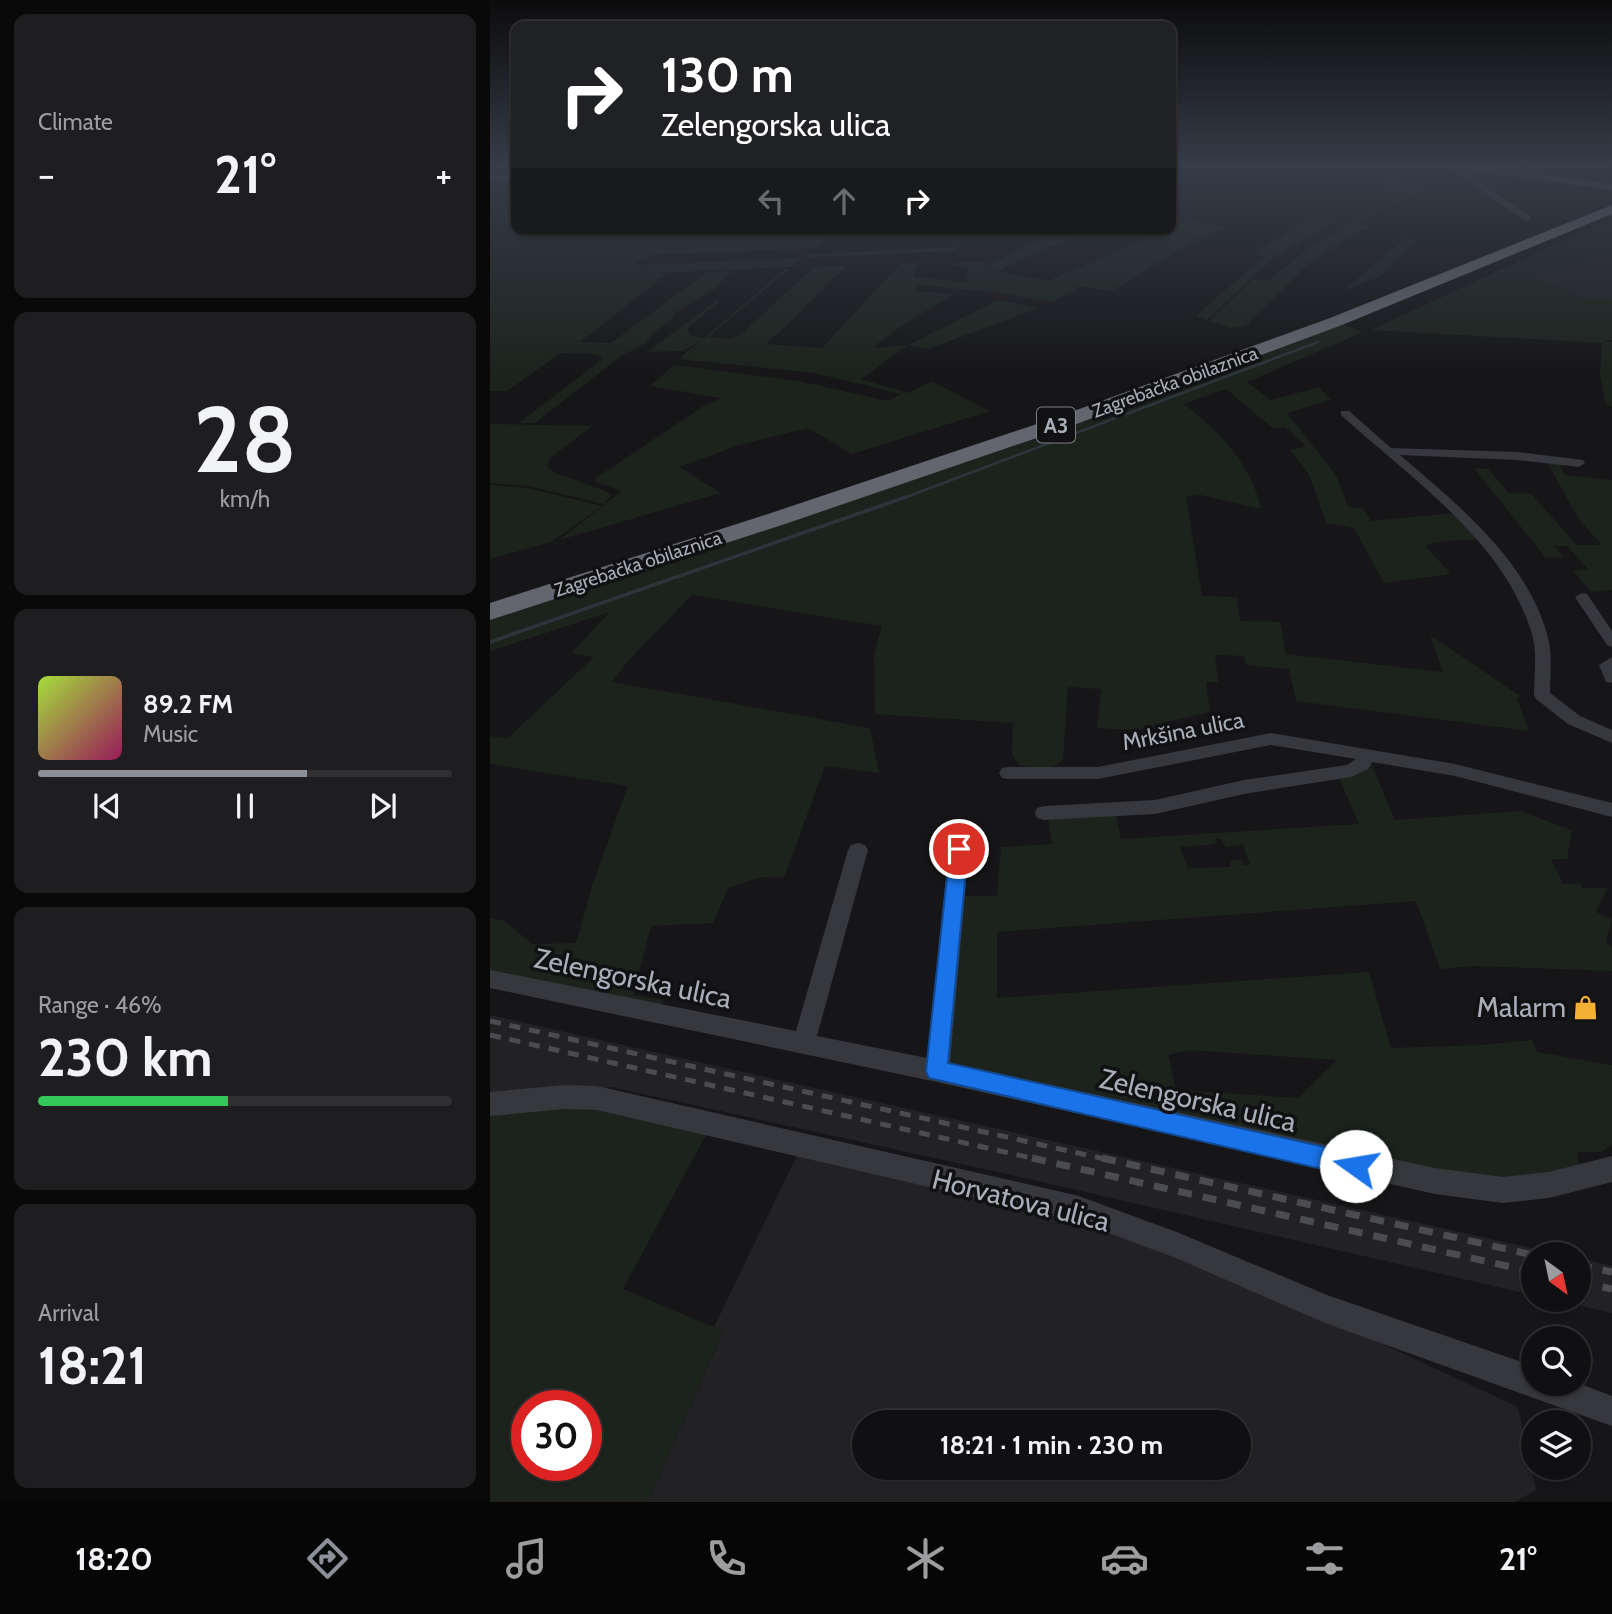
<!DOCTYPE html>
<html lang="en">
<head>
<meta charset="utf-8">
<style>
	body { margin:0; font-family:Cabin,sans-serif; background:#1e1e20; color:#f1f3f6; height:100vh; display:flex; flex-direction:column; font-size:26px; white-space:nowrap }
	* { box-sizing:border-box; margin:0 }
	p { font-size:23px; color:#9c9d9f }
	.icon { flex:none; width:38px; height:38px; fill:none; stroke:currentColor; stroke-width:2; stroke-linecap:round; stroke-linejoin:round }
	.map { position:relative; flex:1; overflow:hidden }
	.details { display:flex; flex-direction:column; gap:14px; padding:14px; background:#09090a; width:490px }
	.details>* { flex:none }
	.banner { position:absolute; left:21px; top:21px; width:665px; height:214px; border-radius:14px; box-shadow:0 2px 5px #0004,0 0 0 2px #303032; background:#202124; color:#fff; overflow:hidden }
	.needle { width:46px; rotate:147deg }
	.tools { position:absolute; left:1031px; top:1242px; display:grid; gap:14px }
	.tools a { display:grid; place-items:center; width:70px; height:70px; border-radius:50%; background:#101012; box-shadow:0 2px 5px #0004,0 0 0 2px #303032; font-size:35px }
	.speed { position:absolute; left:21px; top:1390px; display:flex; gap:14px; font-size:35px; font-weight:700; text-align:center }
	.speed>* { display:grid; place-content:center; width:91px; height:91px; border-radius:50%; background:#101012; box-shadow:0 2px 5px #0004,0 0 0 2px #303032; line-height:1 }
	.speed .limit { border:10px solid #d22; background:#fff; color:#111 }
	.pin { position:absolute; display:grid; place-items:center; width:60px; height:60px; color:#fff; margin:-30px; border:4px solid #fff; border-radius:50%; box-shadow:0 2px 7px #0007 }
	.me { position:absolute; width:77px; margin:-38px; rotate:283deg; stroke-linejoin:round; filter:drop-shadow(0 0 5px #0008) }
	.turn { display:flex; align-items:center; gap:24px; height:147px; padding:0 35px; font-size:32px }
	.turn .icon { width:91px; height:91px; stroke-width:2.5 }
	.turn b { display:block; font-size:49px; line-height:60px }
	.lanes { display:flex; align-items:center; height:66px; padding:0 35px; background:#0003; justify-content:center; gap:35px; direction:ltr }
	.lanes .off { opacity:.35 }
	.big { font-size:52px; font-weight:700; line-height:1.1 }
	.details .card { flex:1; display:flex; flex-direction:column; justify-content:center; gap:10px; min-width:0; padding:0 24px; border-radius:14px; background:#1e1e20 }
	.details .dial { align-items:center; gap:0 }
	.dial b { font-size:91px; line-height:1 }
	.song { display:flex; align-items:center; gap:21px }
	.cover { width:84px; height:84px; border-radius:10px; background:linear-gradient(135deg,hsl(80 70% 55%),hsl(330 70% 35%)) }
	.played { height:7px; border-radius:4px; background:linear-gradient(90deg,#8c9099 65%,#303032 65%) }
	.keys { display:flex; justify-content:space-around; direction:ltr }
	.heat { display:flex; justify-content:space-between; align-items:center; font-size:38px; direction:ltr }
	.charge { height:10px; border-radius:5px; background:linear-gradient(90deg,#34c759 46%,#303032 0) }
	.trip { position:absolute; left:362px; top:1410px; width:399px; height:70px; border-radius:35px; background:#101012; box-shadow:0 2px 5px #0004,0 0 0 2px #303032; font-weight:700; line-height:70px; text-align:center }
	.tab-bar { display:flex; height:112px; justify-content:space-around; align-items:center; background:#060607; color:#9c9d9f }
	.tab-bar .icon { width:49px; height:49px }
	.tab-bar .on { color:#8c9099 }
	.tab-bar b { font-size:32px; color:#f1f3f6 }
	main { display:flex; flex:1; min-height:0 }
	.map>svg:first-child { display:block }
	.built { fill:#222225; fill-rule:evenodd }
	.green { fill:#1c231d; fill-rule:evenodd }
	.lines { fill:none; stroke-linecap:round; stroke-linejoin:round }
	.stream-far1 { stroke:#2c353c; stroke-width:2.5 }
	.stream { stroke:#2c353c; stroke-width:3.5 }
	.minor { fill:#37383d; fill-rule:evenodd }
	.secondary { fill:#45474d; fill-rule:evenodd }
	.motorway { fill:#63666e; fill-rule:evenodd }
	.rail-far1 { stroke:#4a4c52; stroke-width:5; stroke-dasharray:11 9; stroke-linecap:butt }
	.rail { stroke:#4a4c52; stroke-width:7; stroke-dasharray:14 11; stroke-linecap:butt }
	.route { fill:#1a73e8; stroke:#114b97; stroke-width:2 }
	.labels { text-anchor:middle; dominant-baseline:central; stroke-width:7; stroke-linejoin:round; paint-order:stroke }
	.far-street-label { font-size:19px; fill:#a8adb8; stroke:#111113 }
	.shield { fill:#111113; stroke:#7b7e86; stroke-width:2 }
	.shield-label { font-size:21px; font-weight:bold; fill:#a8adb8 }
	.street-label { font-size:23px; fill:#a8adb8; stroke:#111113 }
	.near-street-label { font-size:28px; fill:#a8adb8; stroke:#111113 }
	.near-poi-label { font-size:28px; fill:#a8adb8; stroke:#111113; text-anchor:end }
</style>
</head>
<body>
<main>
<section class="details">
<div class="card"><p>Climate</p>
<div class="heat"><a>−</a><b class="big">21°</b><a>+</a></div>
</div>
<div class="card dial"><b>28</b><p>km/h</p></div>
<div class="card">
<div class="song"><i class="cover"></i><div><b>89.2 FM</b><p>Music</p></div></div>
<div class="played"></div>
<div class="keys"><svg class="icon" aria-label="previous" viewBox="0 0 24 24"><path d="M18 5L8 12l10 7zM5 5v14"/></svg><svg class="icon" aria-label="pause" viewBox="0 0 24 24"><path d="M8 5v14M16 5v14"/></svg><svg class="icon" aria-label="next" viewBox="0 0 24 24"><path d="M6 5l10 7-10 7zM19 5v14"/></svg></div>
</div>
<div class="card"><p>Range · 46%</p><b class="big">230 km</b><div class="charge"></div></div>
<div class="card"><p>Arrival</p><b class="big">18:21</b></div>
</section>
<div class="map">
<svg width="1122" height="1502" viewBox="0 0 1122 1502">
	<rect width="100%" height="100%" fill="#161618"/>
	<!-- built -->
	<g class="built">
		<polygon points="1122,252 1122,300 1090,299 1063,284 1031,277 1099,261 1089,256"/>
		<polygon points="0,1015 253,1072 1073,1255 1043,1255 1043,1295 526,1176 121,1087 0,1099"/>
		<path d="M 310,1149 L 596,1219 L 800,1301 L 1028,1407 L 1046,1490 L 1025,1502 L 157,1502 L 233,1332 L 224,1327 ZM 374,1423 L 749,1423 L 749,1468 L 374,1468 Z"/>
		<polygon points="1089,1258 1122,1266 1122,1313 1066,1300 1088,1300"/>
	</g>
	<!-- green -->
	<g class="green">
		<polygon points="874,167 896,167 934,196 926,194 866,223 860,221 918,193 902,189"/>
		<polygon points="26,180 26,229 344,229 322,248 164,255 145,262 150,265 311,258 301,267 169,273 176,275 90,342 121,343 217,272 242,271 231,281 228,287 184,314 181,321 164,332 156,343 131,356 45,423 29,423 114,358 102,354 71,353 17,391 0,391 0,182"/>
		<polygon points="822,217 848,220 783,258 717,320 706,316 773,257 762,254"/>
		<polygon points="1122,218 1122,252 1091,256 1101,261 1033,277 1063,284 1090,299 1122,300 1122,340 1113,342 1122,342 1122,407 1115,402 1110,375 1112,343 881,330"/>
		<polygon points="702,219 737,228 705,240 622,291 557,281"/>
		<polygon points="863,223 879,227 857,237 817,265 755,326 740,328 719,321 763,279 777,281 820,247"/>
		<polygon points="573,229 601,229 507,271 590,287 562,302 503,292 428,285 426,291 465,294 417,322 386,345 386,348 418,345 508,300 549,308 438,349 418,345 371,379 418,393 441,381 500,411 362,454 318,428 249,445 189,467 231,493 69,540 132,491 106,482 106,478 215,405 231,398 160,386 184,365 309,381 398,401 411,394 324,373 190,359 197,351 213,341 192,351 157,352 226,301 230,301 197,329 200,335 214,338 295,269 299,269 218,337 240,339 250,335 324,267 356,266 317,304 311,312 276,344 332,348 411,263 429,262 423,277 476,282 478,269 458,263 491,262 506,271 498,265"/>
		<polygon points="916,238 927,242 889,277 852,291"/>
		<polygon points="470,247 464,251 316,258 320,254"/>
		<path d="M 853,324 L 873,332 L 757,382 L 781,400 L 829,387 L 841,400 L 797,413 L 846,475 L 858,507 L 873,508 L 881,521 L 965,513 L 988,539 L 945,542 L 935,546 L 961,574 L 894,583 L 864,528 L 836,523 L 820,476 L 800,450 L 816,446 L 795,427 L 783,428 L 736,389 L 694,404 C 728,430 763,466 771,509 L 711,495 L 696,496 L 712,596 L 747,597 L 750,621 L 790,622 L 796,654 L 953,672 L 940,635 L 1030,696 L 1027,699 L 1039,731 L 806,701 L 799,669 L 756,665 L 754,656 L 725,655 L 728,682 L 716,682 L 720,712 L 676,722 L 677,726 L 644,730 L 607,728 L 611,689 L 578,687 L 573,759 C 562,772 545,768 530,765 L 522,756 L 523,723 L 385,714 L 384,655 L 392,626 L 202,595 L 139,660 L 122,682 L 380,728 L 389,773 L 335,766 L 294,878 L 270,877 L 238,888 L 223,923 L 161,926 L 143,995 L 173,1000 L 171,1006 L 0,974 L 0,918 L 15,921 L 42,944 L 86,943 L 102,886 L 138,786 L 0,764 L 0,736 L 17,739 L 104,657 L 81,653 L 120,612 L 0,651 L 0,617 C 287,527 572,433 853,324 Z"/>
		<polygon points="0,424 102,426 60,458 57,466 65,473 116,491 121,495 114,504 40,486 0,483"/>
		<polygon points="1056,460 1067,461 1075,475 1122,480 1122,590 1101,592 1083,571 1098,569 1077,546 1064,546 1074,557 1056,558 984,468 998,469 1019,493 1041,494 1087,545 1112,545 1088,518"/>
		<polygon points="0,485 37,488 112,506 61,542 0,559"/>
		<path d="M 881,763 L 905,820 L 1030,811 L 1082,830 L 1077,859 L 1061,859 L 1073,884 L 1090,884 L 1092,888 L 1118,888 L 1106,912 L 1122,920 L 1116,942 L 1122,948 L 1122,971 L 985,966 L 950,969 L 926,901 L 507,932 L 507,998 L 879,972 L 901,1048 L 992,1045 L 1042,1040 L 1047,1052 L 1122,1065 L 1122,1144 L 1112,1152 L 1087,1152 L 1089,1165 L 1085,1170 L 1009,1183 L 459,1066 L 469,896 L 507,896 L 511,847 L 562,844 L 558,818 L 626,815 L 631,839 L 869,824 L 848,776 ZM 730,838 L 736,847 L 753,844 L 760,865 L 753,865 L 751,860 L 740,860 L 741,867 L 698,868 L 690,847 L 726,844 L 725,839 ZM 699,1050 L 846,1060 L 846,1061 L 808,1098 L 686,1090 L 678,1055 Z"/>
		<path d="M 94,1105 L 218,1131 L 133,1289 L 233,1331 L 157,1502 L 0,1502 L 0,1110 ZM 37,1405 L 96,1405 L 96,1465 L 37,1465 Z"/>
	</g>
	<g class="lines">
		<!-- stream-far1 -->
		<polyline class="stream-far1" points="411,499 828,342"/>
		<!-- stream -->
		<polyline class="stream" points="0,642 416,497"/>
		<!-- minor -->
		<g class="minor">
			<polygon points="965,167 1040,216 1040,220 1034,220 960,168"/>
			<polygon points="1122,187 1122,191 1115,190 1116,189"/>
			<path d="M 851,411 L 859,411 L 901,448 L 1027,452 L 1093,460 L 1095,463 L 1089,467 L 1027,460 L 910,455 C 966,503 1037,560 1057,634 C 1063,653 1060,674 1060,693 L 1090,716 L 1122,730 L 1122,743 L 1078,724 L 1046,699 L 1044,695 C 1044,674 1048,651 1041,631 C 1012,539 919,477 851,415 Z"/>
			<polygon points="1092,593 1097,594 1122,631 1122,647 1117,645 1085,597"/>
			<polygon points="1122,657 1122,683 1116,682 1109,665"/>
			<polygon points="781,733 965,764 1122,803 1122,817 965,776 882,762 878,769 861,777 754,794 665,814 554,820 547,818 545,813 547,808 554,806 665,800 754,780 857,765 866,759 781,745 608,779 518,779 512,778 509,773 512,768 518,767 608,767"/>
			<polygon points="469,841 476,843 479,848 460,1063 945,1168 1013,1177 1059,1172 1122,1156 1122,1182 1059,1198 1013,1203 945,1194 447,1082 0,988 0,970 306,1031 358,850 361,845 368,843 375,845 378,850 327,1036 437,1058 459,848 462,843"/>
			<polygon points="75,1085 107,1086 589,1196 689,1233 837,1295 1043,1366 1043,1384 1088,1383 1122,1396 1122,1426 835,1323 686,1258 589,1222 107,1110 75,1109 0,1116 0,1092"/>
		</g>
		<!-- secondary -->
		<g class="secondary">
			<polygon points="972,167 994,167 1122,184 1122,190 976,170"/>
			<polygon points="26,175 26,181 0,182 0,176"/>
		</g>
		<!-- motorway -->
		<polygon class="motorway" points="1122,205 1122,214 852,325 573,429 292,525 0,620 0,603 275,515 559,420 840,318"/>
		<!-- rail-far1 -->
		<g class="rail-far1">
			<polyline points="0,1021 619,1160"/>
			<polyline points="0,1035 550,1160"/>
		</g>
		<!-- rail -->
		<g class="rail">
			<polyline points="542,1158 1043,1272"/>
			<polyline points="612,1158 1043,1255"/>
			<polyline points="1088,1265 1122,1272"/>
			<polyline points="1088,1282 1122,1289"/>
		</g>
	</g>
	<!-- sky -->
	<linearGradient id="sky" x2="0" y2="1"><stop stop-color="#0c0c0d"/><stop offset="0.44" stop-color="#363c48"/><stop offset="1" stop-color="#363c48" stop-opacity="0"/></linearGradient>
	<rect width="1122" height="377" fill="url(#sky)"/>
	<!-- route -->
	<polygon class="route" points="469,842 475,844 478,849 458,1063 866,1154 874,1158 877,1166 874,1174 866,1177 439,1078 436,1071 460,849 463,844"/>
	<!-- icons -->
	<defs>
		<symbol id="shop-bare" viewBox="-9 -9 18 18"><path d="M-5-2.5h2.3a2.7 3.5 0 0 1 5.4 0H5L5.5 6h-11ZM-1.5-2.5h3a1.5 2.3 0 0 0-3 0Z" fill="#f2b134" stroke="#111113" stroke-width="2.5" paint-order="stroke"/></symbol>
	</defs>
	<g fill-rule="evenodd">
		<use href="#shop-bare" x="1078" y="990" width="35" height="35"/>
	</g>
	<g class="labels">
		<!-- far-street labels -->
		<g class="far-street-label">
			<text transform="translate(685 382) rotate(-20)">Zagrebačka obilaznica</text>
			<text transform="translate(148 564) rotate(-18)">Zagrebačka obilaznica</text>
		</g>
		<!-- shield labels -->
		<rect class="shield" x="547" y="407.5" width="38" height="35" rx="5"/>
		<g class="shield-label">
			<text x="566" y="425">A3</text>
		</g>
		<!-- street labels -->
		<g class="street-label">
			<text transform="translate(693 731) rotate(-11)">Mrkšina ulica</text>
		</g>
		<!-- near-street labels -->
		<g class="near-street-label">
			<text transform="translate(143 978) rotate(12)">Zelengorska ulica</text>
			<text transform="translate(708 1100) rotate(13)">Zelengorska ulica</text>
			<text transform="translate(531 1200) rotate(14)">Horvatova ulica</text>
		</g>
		<!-- near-poi labels -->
		<g class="near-poi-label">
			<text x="1076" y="1007">Malarm</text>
		</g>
	</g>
</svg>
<div class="tools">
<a><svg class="needle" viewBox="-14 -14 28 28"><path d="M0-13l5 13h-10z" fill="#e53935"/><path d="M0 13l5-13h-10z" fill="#9c9d9f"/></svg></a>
<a><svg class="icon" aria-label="search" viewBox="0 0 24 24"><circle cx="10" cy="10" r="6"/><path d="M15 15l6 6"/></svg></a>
<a><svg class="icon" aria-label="layers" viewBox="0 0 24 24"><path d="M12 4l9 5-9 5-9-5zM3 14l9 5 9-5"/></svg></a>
</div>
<div class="speed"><div class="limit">30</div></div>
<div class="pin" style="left:469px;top:849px;background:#d93025"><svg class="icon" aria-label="arrive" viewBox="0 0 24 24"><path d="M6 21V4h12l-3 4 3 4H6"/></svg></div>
<svg class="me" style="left:866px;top:1166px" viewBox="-20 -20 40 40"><circle r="19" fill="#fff"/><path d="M0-13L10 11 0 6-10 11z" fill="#1a73e8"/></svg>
<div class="trip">18:21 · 1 min · 230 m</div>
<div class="banner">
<div class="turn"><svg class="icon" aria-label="right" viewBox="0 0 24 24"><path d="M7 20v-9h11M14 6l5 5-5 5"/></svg><div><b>130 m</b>Zelengorska ulica</div></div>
<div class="lanes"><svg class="icon off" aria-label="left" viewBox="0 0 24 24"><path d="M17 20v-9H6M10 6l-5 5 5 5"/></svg><svg class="icon off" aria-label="ahead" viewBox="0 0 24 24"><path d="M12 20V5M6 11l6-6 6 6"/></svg><svg class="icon" aria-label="right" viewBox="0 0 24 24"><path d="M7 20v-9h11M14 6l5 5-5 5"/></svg></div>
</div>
</div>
</main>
<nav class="tab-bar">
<b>18:20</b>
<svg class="icon on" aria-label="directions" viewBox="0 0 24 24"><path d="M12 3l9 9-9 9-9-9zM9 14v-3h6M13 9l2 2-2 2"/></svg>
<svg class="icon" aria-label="music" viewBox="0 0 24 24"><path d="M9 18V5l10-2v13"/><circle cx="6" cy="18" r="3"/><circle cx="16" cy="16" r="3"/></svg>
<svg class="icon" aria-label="phone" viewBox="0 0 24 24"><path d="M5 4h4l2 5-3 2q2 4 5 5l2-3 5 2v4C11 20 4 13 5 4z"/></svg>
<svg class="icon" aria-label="climate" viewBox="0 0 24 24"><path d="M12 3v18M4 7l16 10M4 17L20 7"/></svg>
<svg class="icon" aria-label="car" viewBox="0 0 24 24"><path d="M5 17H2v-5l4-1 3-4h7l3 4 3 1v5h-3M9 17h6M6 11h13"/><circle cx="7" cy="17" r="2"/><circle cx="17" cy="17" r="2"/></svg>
<svg class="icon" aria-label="filters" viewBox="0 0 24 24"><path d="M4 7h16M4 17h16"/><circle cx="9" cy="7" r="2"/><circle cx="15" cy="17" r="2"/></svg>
<b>21°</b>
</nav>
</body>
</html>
